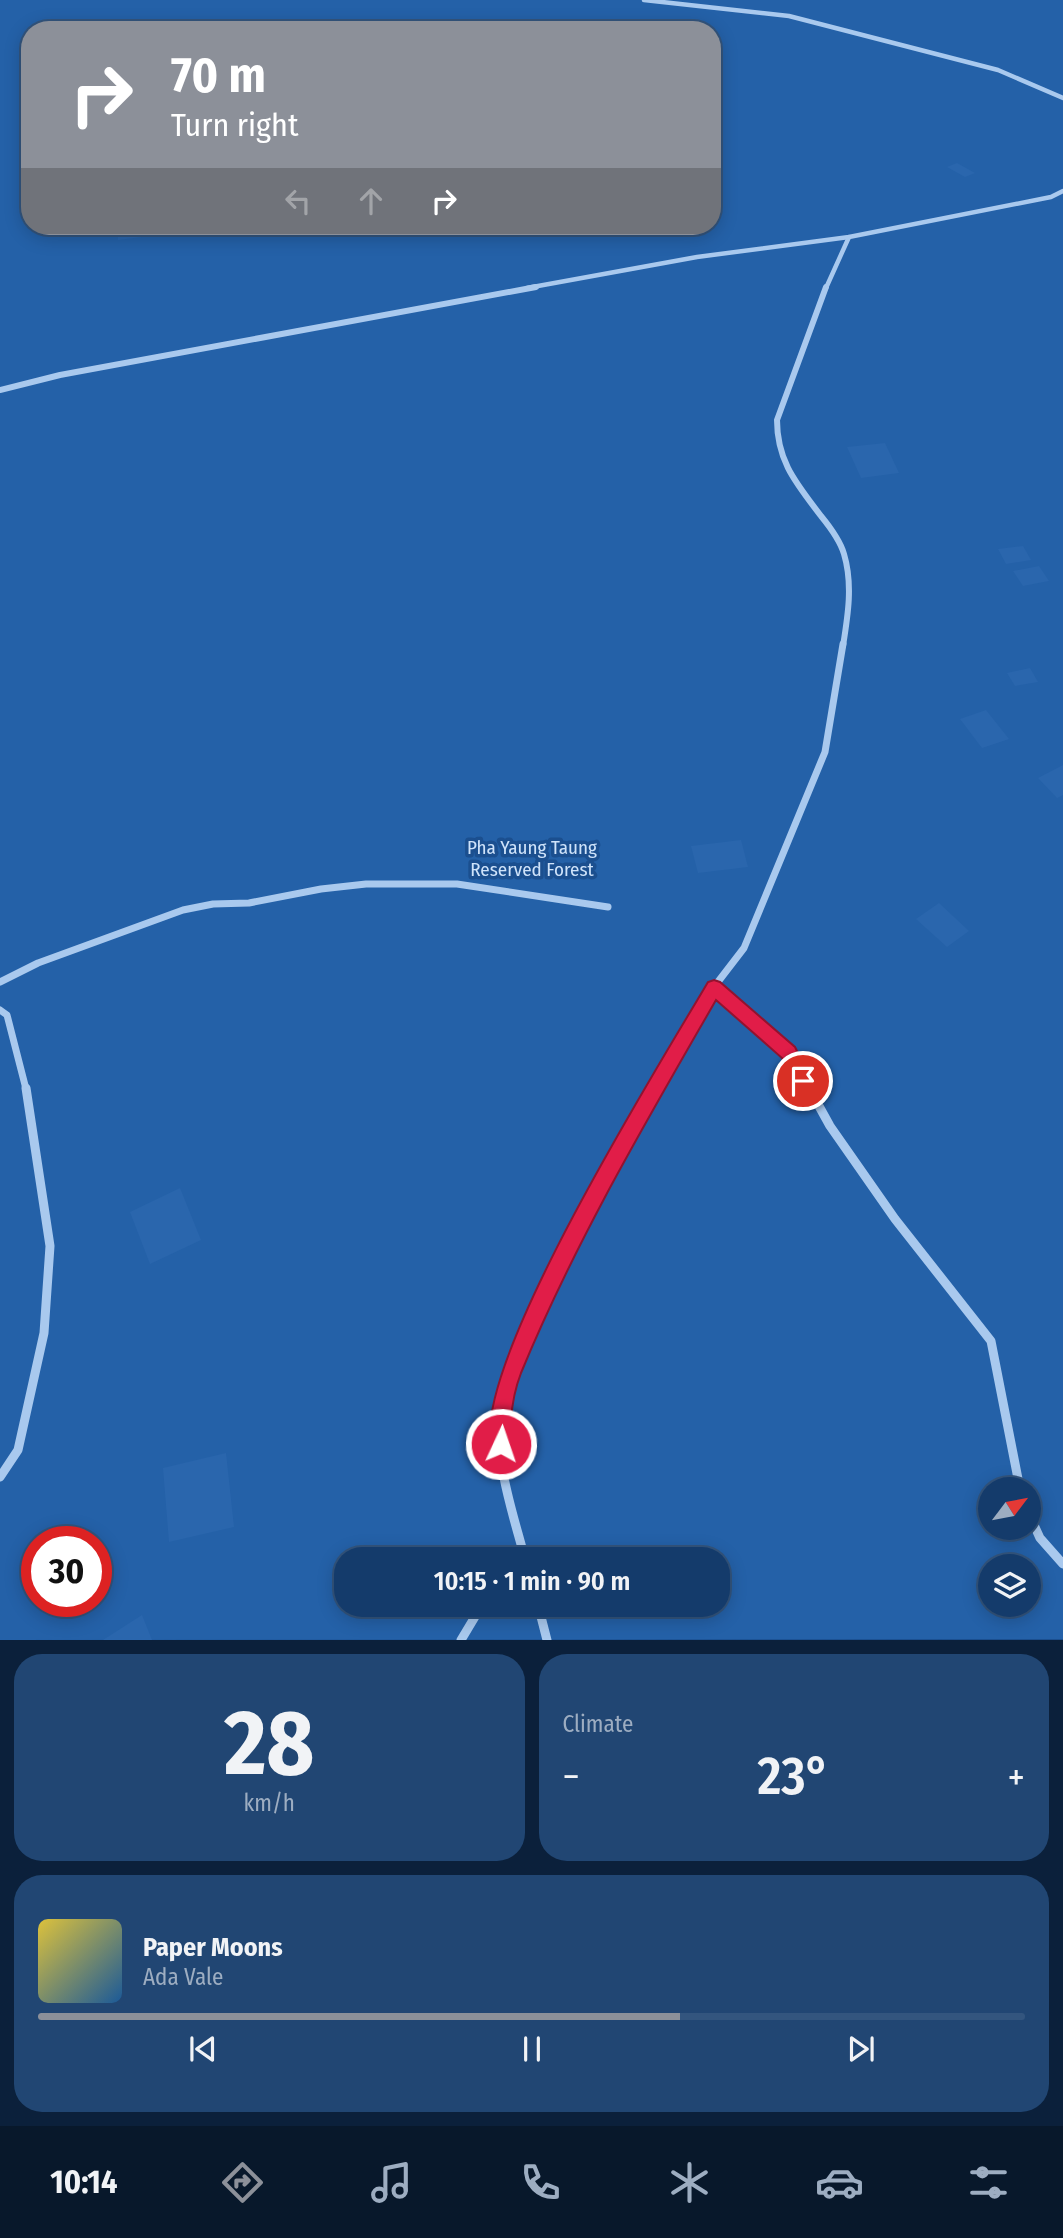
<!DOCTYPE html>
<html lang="en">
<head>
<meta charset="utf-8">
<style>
	body { margin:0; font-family:"Fira Sans Condensed",sans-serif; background:#214673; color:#f1f3f6; height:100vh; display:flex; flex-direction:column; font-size:26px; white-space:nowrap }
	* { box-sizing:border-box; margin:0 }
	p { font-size:23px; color:#9dadc1 }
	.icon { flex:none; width:38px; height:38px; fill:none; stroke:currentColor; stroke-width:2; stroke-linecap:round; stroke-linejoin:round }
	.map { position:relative; height:1640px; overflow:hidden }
	.sheet { display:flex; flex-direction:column; gap:14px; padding:14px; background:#0b203b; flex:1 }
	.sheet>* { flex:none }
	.top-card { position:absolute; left:21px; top:21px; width:700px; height:214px; border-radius:28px; box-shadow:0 4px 18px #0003,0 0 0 2px #33557e; background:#8c9099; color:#fff; overflow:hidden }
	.needle { width:46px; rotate:58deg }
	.fabs { position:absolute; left:978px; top:1477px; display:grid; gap:14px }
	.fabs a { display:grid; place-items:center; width:63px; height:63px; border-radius:50%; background:#143b6b; box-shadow:0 4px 18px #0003,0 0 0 2px #33557e; font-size:35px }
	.speed { position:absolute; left:21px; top:1526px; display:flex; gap:14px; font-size:35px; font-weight:700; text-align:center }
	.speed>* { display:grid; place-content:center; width:91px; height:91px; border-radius:50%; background:#143b6b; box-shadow:0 4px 18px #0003,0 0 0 2px #33557e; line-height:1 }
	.speed .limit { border:10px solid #d22; background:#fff; color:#111 }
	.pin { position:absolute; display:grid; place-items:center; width:60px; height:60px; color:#fff; margin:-30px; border:4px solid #fff; border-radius:50%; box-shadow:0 2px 7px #0007 }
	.me { position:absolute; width:77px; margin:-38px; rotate:3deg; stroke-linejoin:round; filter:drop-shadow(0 0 5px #0008) }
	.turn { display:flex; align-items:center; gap:24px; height:147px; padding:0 35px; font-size:32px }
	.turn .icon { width:91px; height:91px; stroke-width:2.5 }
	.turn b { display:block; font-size:49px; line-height:60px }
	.lanes { display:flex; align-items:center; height:66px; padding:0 35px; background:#0003; justify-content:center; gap:35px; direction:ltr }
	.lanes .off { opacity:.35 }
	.big { font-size:52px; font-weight:600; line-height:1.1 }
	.sheet .widget { flex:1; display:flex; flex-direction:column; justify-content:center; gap:10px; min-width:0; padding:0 24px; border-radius:28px; background:#214673 }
	.sheet .dial { align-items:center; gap:0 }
	.dial b { font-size:91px; line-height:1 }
	.song { display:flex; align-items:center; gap:21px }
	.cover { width:84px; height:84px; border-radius:10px; background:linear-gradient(135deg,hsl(50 70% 55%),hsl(210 70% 35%)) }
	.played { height:7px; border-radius:4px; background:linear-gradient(90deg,#8c9099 65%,#33557e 65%) }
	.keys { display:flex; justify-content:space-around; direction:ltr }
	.heat { display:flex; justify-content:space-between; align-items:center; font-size:38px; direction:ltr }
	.sheet .tiles { flex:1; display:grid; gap:14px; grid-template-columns:1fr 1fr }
	.widget:last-child { grid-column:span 2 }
	.trip { position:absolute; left:334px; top:1547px; width:396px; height:70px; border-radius:28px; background:#143b6b; box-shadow:0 4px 18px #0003,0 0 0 2px #33557e; font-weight:600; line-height:70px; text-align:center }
	.tabs { display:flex; height:112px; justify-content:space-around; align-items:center; background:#08182b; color:#9dadc1 }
	.tabs .icon { width:49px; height:49px }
	.tabs .current { color:#8c9099 }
	.tabs b { font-size:32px; color:#f1f3f6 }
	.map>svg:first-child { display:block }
	.green { fill:#2461a8; fill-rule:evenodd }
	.building { fill:#2a66ad }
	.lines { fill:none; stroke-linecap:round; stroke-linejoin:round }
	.minor-far3 { stroke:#a9c9ee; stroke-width:4.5 }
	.minor-far2 { stroke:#a9c9ee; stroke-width:6 }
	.minor-far1 { stroke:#a9c9ee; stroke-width:7 }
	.minor { stroke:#a9c9ee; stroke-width:9 }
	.route { fill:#e11d48; stroke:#92132f; stroke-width:2 }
	.labels { text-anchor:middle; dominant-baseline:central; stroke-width:7; stroke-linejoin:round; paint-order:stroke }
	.park-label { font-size:19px; fill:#cfe3fa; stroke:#1b4f8f }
</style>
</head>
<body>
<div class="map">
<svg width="1063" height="1640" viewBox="0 0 1063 1640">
	<rect width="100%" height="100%" fill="#1b4f8f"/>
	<!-- green -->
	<path class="green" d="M 0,0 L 1063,0 L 1063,1639 L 0,1640 ZM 30,30 L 712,30 L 712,226 L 30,226 ZM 990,1489 L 1029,1489 L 1029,1528 L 990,1528 ZM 37,1542 L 96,1542 L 96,1601 L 37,1601 ZM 346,1559 L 718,1559 L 718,1605 L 346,1605 ZM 990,1566 L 1029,1566 L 1029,1605 L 990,1605 Z"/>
	<!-- building -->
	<g class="building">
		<polygon points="957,163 975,173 965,177 947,167"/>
		<polygon points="118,226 142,226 142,237 118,240"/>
		<polygon points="885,443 899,473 861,478 847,447"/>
		<polygon points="1023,546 1031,560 1006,564 998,549"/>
		<polygon points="1039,566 1049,581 1023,586 1013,571"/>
		<polygon points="1030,668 1038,682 1015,686 1007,673"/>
		<polygon points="986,710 1009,739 982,748 960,719"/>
		<polygon points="1063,765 1063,795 1057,798 1038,778"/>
		<polygon points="741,840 748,867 698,873 691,846"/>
		<polygon points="939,903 969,931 947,947 916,919"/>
		<polygon points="180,1188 201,1240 150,1264 130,1212"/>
		<polygon points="226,1453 234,1527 169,1542 163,1468"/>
		<polygon points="142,1615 152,1640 103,1640"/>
	</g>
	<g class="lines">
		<!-- minor-far3 -->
		<g class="minor-far3">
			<polyline points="644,0 789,16 998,70 1063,98"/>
			<polyline points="527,288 697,257 849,237 1051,197 1063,191"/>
			<polyline points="826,288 849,237"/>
		</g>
		<!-- minor-far2 -->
		<g class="minor-far2">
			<path d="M 826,287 L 777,420 C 777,462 797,484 821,516 C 830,527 840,540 844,554 C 853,584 848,615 843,646"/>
			<polyline points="0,390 60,375 536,287"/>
		</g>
		<!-- minor-far1 -->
		<g class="minor-far1">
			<polyline points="0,982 38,963 183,910 213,904 249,903 321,889 366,884 457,884 608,907"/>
			<polyline points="714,987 789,1052 810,1089"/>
			<polyline points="0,1010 7,1015 26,1089"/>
			<polyline points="655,1089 714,987 744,948 825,752 843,644"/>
		</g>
		<!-- minor -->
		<g class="minor">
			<polyline points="809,1088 830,1126 895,1219 991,1341 1020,1489"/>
			<polyline points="0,1477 18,1450 44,1333 50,1246 26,1088"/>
			<polyline points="1029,1514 1040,1538 1063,1564"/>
			<polyline points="514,1559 522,1548"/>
			<path d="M 525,1559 C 513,1513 496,1467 500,1418 C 503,1388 517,1360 528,1333 C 564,1247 610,1168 656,1088"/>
			<polyline points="538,1605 547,1640"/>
			<polyline points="461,1640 482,1605"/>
		</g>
	</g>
	<!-- route -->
	<path class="route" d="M 714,980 L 720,982 L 795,1047 L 812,1081 L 809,1086 L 803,1089 L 796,1086 L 782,1058 L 716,1000 C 646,1122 575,1242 521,1373 C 516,1386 512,1405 511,1420 C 510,1431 512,1441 508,1451 L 501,1454 L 493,1451 C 463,1377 663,1059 708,982 Z"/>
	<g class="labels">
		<!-- park labels -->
		<g class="park-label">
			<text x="532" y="847">Pha Yaung Taung<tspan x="532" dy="22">Reserved Forest</tspan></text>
		</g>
	</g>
</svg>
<div class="fabs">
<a><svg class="needle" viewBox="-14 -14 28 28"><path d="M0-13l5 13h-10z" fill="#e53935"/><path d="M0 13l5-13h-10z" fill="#9dadc1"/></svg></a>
<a><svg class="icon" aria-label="layers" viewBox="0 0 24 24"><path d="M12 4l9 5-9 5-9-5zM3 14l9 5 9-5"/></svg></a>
</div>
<div class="speed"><div class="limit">30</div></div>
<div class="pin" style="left:803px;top:1081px;background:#d93025"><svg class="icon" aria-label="arrive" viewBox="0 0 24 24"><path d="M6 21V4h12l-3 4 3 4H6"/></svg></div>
<svg class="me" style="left:501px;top:1444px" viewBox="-20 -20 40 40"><circle r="17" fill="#e11d48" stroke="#fff" stroke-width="3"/><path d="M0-11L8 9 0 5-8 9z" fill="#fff"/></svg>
<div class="trip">10:15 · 1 min · 90 m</div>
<div class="top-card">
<div class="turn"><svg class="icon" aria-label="right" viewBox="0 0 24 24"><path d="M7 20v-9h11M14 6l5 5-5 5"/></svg><div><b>70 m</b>Turn right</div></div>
<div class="lanes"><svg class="icon off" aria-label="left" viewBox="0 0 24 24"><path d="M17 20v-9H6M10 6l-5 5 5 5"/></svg><svg class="icon off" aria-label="ahead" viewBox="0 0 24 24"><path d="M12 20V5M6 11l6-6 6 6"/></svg><svg class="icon" aria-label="right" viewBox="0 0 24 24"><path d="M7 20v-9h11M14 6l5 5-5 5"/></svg></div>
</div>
</div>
<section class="sheet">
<div class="tiles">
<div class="widget dial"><b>28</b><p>km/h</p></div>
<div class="widget"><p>Climate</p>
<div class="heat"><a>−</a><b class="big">23°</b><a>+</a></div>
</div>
<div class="widget">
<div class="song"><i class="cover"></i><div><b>Paper Moons</b><p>Ada Vale</p></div></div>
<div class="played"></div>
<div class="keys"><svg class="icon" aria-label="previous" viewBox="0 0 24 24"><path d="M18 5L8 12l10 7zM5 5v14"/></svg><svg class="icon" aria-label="pause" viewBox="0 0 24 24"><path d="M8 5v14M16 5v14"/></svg><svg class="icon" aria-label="next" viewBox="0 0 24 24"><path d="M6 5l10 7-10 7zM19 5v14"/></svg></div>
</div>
</div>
</section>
<nav class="tabs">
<b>10:14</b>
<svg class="icon current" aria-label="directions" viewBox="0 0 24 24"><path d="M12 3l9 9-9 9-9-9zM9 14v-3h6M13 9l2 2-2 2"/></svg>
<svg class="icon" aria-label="music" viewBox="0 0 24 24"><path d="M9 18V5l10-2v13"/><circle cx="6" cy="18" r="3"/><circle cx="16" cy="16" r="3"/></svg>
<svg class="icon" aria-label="phone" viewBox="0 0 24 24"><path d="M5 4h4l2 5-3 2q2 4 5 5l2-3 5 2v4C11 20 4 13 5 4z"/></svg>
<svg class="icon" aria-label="climate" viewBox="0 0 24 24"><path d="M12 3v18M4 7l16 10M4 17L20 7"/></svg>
<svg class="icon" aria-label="car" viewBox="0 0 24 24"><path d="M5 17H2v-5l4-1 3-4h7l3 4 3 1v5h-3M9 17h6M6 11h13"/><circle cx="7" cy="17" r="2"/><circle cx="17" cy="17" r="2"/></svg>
<svg class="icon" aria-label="filters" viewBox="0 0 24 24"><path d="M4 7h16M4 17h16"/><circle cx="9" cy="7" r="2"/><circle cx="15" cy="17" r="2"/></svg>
</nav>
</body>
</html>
